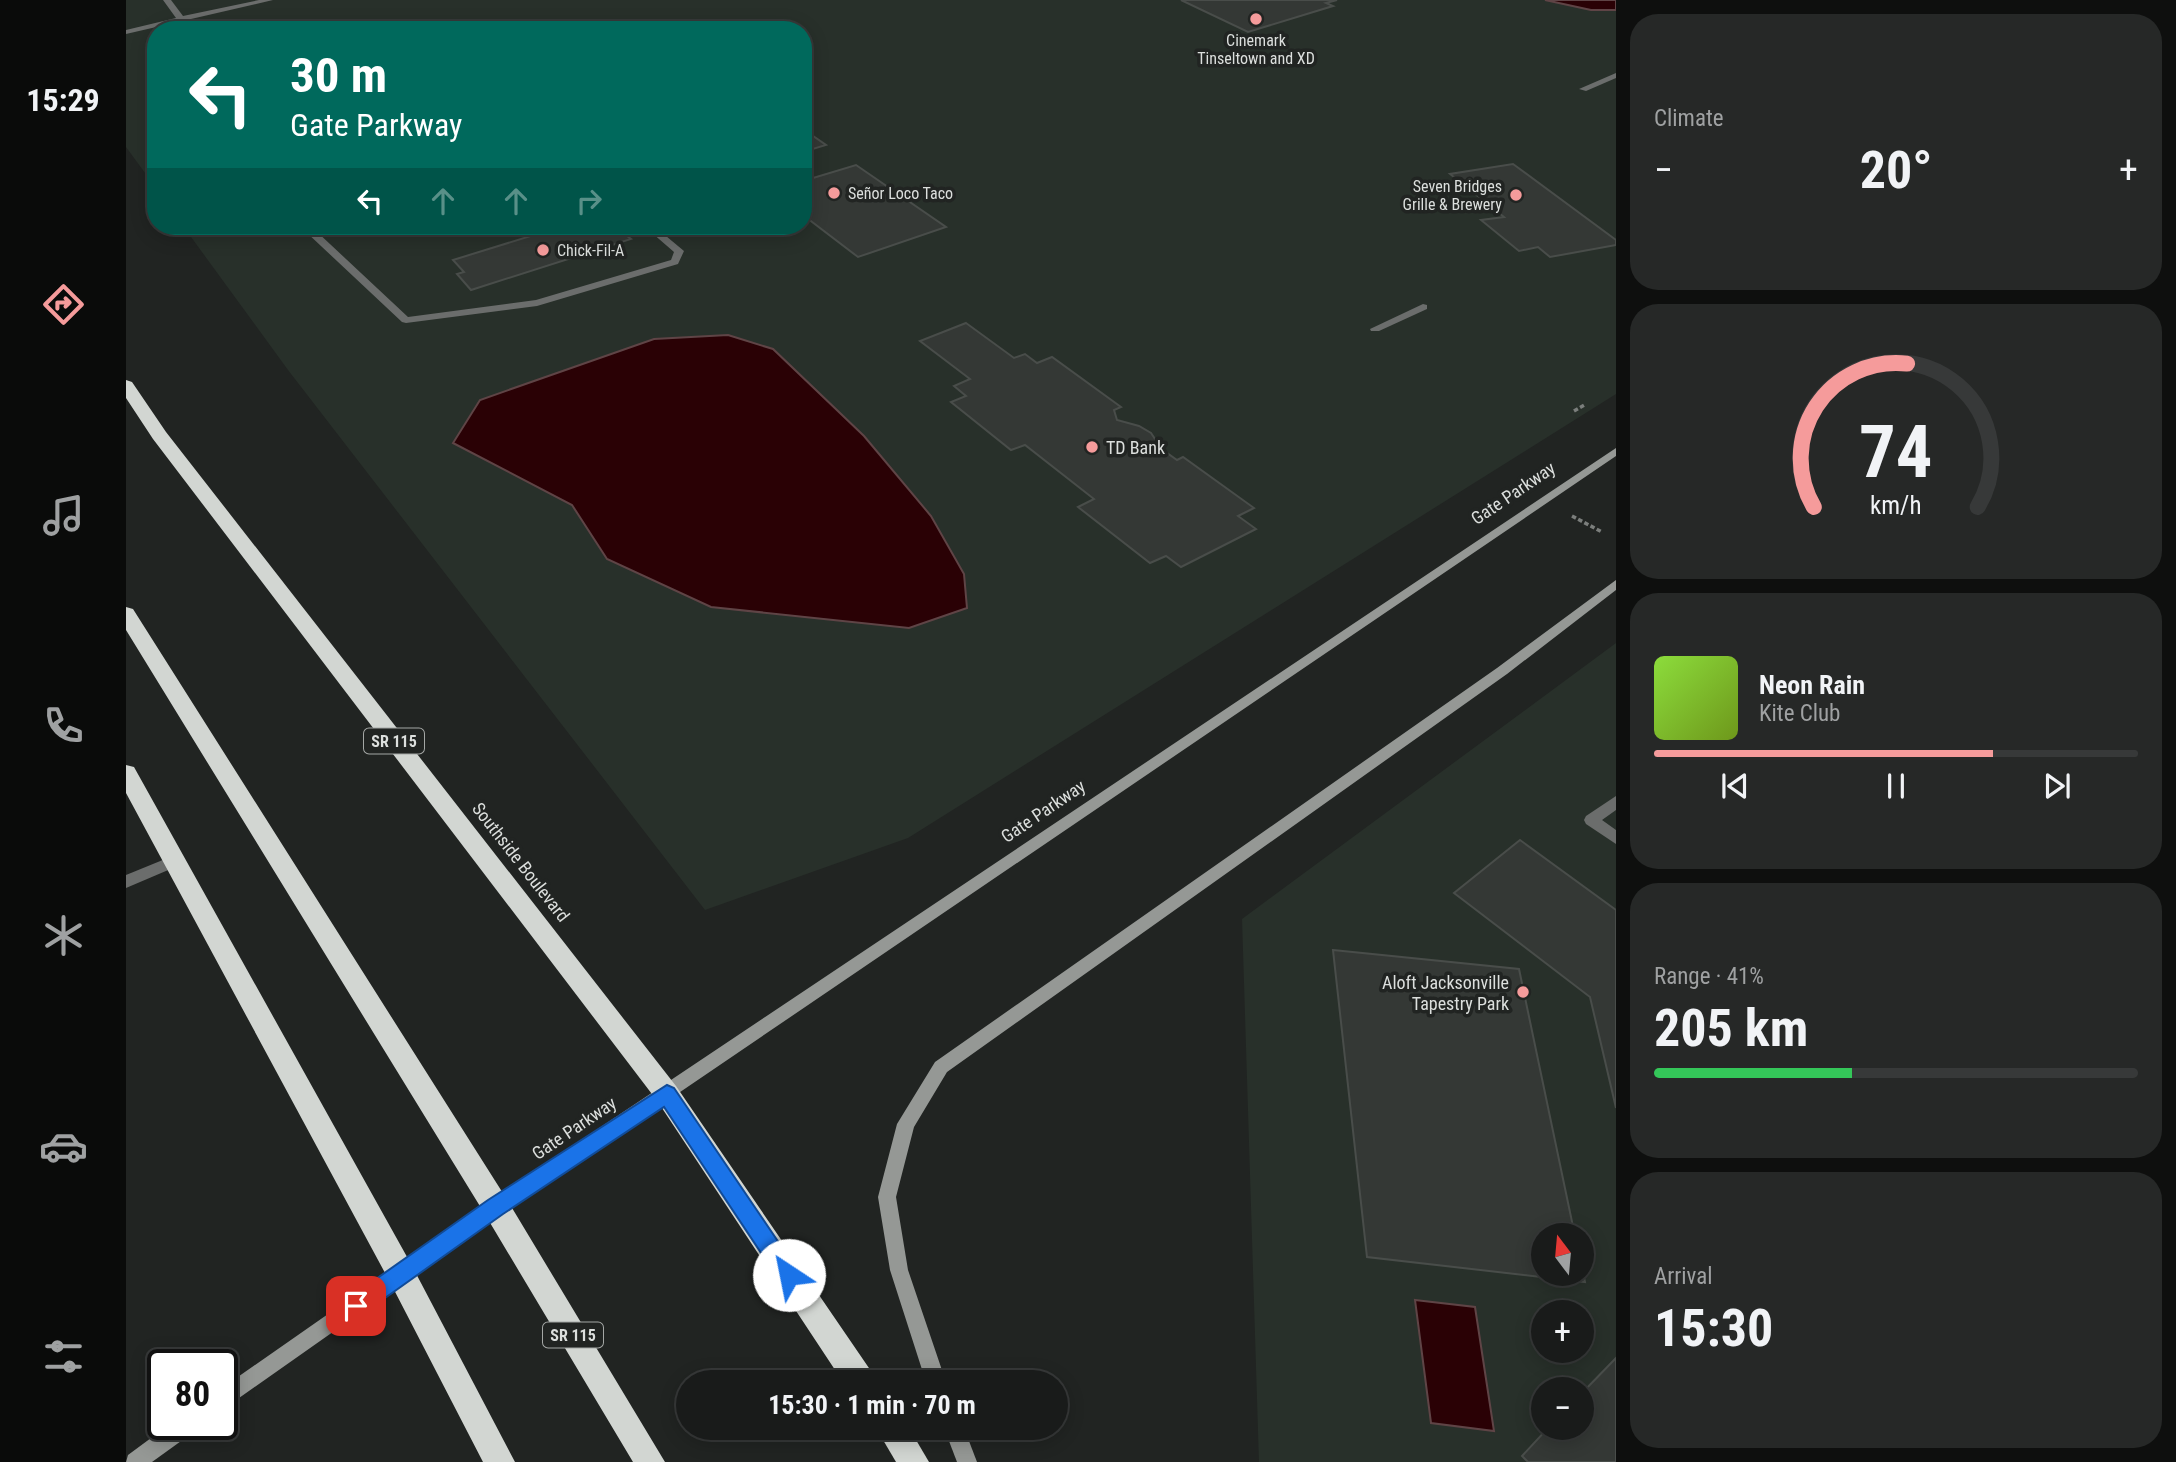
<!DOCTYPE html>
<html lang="en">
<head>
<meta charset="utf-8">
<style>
	body { margin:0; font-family:"Roboto Condensed",sans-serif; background:#262827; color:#f1f3f6; height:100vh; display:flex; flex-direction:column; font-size:26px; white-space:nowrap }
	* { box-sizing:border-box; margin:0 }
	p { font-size:23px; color:#9fa1a2 }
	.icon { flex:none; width:38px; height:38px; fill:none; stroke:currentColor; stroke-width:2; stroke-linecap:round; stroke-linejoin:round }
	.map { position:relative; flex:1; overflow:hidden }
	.sheet { display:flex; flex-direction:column; gap:14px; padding:14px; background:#0e0f0e; width:560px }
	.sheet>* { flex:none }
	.hud { position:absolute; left:21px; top:21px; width:665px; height:214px; border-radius:28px; box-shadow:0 4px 18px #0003,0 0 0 2px #373939; background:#00695c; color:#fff; overflow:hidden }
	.needle { width:46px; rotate:344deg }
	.fabs { position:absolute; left:1405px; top:1223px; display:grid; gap:14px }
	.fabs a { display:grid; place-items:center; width:63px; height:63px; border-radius:50%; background:#191b1a; box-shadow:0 4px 18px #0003,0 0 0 2px #373939; font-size:35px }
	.speed { position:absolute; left:21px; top:1349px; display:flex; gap:14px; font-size:35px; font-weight:700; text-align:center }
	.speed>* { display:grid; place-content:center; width:91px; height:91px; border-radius:50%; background:#191b1a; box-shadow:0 4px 18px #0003,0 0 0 2px #373939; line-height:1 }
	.speed .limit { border:4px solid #111; border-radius:10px; background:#fff; color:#111 }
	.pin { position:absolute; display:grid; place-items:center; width:60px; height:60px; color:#fff; margin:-30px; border-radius:14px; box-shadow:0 4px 10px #0006 }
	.me { position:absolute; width:77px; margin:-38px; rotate:326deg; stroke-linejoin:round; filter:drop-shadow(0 0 5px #0008) }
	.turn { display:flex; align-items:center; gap:24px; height:147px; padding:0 28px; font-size:32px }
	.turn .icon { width:91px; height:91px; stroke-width:2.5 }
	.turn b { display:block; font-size:49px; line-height:60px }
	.lanes { display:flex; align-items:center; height:66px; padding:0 28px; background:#0003; justify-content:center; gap:35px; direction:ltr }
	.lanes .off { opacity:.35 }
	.big { font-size:52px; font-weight:700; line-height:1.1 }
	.sheet .widget { flex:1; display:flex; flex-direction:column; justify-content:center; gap:10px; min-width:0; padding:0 24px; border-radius:28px; background:#262827 }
	.sheet .dial { align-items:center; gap:0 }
	.dial svg { height:182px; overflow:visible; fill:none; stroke:#373939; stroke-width:7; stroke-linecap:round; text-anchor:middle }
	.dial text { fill:#f1f3f6; stroke:none }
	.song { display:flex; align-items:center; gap:21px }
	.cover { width:84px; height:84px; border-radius:10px; background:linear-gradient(135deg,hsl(90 70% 55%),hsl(80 70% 35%)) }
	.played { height:7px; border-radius:4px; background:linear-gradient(90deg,#f59b9b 70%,#373939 70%) }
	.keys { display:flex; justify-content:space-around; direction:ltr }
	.heat { display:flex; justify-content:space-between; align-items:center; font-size:38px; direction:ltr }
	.charge { height:10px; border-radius:5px; background:linear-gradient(90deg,#34c759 41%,#373939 0) }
	.trip { position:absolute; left:550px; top:1370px; width:392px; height:70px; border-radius:35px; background:#191b1a; box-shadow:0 4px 18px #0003,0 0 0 2px #373939; font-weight:700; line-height:70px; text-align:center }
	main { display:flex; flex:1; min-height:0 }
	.dock { display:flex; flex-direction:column; width:126px; justify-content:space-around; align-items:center; background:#0a0b0a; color:#9fa1a2 }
	.dock .icon { width:49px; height:49px }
	.dock .selected { color:#f59b9b }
	.dock b { font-size:32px; color:#f1f3f6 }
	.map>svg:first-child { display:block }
	.built { fill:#28302a; fill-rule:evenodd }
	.water { fill:#2a0105; stroke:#5f4446; stroke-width:2 }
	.building { fill:#343835; stroke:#494d4a; stroke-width:2 }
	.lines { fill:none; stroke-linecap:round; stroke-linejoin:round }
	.path { stroke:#7b7e7c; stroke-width:3.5; stroke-dasharray:4.5 2.5; stroke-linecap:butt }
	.lane { fill:#6b6d6c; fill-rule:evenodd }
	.secondary { fill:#959895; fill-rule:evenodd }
	.highway { fill:#d2d6d2; fill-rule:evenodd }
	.route { fill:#1a73e8; stroke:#114b97; stroke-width:2 }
	.poi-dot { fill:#f59b9b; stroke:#212422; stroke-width:2.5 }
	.labels { text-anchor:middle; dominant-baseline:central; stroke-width:7; stroke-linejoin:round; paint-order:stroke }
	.far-poi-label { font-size:16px; fill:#dcdfdd; stroke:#212422; text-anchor:start }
	.shield { fill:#212422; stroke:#a4a7a5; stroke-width:2 }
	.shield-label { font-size:16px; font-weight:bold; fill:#dcdfdd }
	.poi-label { font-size:18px; fill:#dcdfdd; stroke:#212422; text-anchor:start }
	.street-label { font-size:18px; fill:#dcdfdd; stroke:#212422 }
</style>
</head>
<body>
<main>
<nav class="dock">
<b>15:29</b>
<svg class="icon selected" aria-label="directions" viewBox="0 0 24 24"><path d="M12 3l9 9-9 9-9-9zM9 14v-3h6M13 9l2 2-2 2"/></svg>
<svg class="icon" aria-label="music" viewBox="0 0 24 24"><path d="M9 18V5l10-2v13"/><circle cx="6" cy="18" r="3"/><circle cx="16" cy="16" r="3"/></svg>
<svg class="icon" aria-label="phone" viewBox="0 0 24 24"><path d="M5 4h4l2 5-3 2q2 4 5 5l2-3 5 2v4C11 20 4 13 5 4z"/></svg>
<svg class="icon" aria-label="climate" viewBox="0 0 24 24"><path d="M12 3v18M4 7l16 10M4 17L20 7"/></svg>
<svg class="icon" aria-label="car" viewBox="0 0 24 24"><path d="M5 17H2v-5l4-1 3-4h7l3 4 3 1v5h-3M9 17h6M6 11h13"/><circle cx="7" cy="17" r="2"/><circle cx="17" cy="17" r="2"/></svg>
<svg class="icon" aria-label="filters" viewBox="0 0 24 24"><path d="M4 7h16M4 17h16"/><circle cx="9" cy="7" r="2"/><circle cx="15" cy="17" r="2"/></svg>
</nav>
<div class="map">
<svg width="1490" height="1462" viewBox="0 0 1490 1462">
	<rect width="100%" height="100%" fill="#212422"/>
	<!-- built -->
	<g class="built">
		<polygon points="0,0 1419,0 1465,10 1490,10 1490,394 782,838 579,910 162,370 57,226 677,226 677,30 30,30 30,188 0,147"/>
		<path d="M 1490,643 L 1490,1462 L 1133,1462 L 1116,919 ZM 1418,1236 L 1456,1236 L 1456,1274 L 1418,1274 ZM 1418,1312 L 1456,1312 L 1456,1351 L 1418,1351 ZM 1418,1390 L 1456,1390 L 1456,1428 L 1418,1428 Z"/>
	</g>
	<!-- water -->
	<g class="water">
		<polygon points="1419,0 1490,0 1490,10 1465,10"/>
		<polygon points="602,335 647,349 738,436 805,516 838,574 841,608 783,628 585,607 481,559 446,505 327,443 354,400 528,339"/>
		<polygon points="1289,1300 1349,1307 1368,1431 1305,1423"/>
	</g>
	<!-- building -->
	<g class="building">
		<polygon points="1055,0 1211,0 1200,3 1207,6 1122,32"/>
		<polygon points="677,129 700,145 677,152"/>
		<polygon points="1387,164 1490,240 1490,245 1424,257 1412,247 1393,251 1355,220 1378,217 1324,174"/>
		<polygon points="730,165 820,227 732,257 677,215 677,181"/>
		<polygon points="437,226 495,226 497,227 492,229 505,239 345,290 331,274 338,272 327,260"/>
		<polygon points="840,323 888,358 899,354 911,363 926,357 995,407 988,410 991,420 1013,426 1025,433 1031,442 1031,450 1041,453 1051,460 1057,457 1128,508 1112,516 1130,529 1055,567 1040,556 1024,563 952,507 968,499 899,445 885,450 825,402 840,396 828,386 844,379 794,341"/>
		<polygon points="1394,840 1490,910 1490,1108 1464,997 1328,893"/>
		<polygon points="1207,950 1393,969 1449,1236 1418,1236 1418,1274 1456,1274 1456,1267 1459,1282 1241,1257"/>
		<polygon points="1490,1358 1490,1462 1402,1462 1396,1456 1422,1428 1456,1428 1456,1393"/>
	</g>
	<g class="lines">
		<!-- path -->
		<g class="path">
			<polyline points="1448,411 1460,404"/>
			<polyline points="1446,516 1476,532"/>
		</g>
		<!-- lane -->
		<g class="lane">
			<polygon points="37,0 45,0 57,16 133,0 147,0 0,34 0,30 50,18"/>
			<polygon points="1490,73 1490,78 1460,91 1453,89"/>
			<polygon points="183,226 197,226 189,230 282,317 410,300 545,260 548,252 518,226 528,226 558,251 552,264 411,306 280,323 276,322 179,231 179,227"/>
			<polygon points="1297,304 1301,305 1301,309 1253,331 1245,331 1244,329"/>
			<polygon points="1490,796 1490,810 1476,820 1490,830 1490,844 1460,824 1458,820 1460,816"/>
			<polygon points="49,855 54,857 57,861 54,865 0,888 0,875"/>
		</g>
		<!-- secondary -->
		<g class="secondary">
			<polygon points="1490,448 1490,456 376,1213 96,1410 96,1388 364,1201"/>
			<polygon points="1490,580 1490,590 1381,674 821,1072 788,1127 770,1197 782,1270 820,1382 800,1382 764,1270 752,1197 771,1124 809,1062 1371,668"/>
			<polygon points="44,1424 72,1424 69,1431 26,1462 0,1462 2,1455"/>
			<polygon points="818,1428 838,1428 851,1462 831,1462"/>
		</g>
		<!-- highway -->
		<g class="highway">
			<polygon points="0,380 6,382 40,432 550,1086 745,1371 749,1382 717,1382 532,1102 27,439 0,398"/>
			<polygon points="0,607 7,609 380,1198 539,1462 507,1462 360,1216 0,630"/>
			<polygon points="0,765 8,767 285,1264 389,1462 357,1462 265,1284 0,793"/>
			<polygon points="750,1428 783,1428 803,1462 770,1462"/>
		</g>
	</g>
	<!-- route -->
	<polygon class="route" points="541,1085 548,1088 670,1268 673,1275 670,1283 663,1286 655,1283 538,1107 377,1214 238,1313 230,1317 223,1313 219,1306 223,1298 362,1200"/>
	<!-- markers -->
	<g class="poi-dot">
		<circle cx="1130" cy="19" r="7"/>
		<circle cx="708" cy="193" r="7"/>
		<circle cx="1390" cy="195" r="7"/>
		<circle cx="417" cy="250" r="7"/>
		<circle cx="966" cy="447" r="7"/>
		<circle cx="1397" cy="992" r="7"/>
	</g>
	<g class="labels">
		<!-- far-poi labels -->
		<g class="far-poi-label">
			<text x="1130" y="40" text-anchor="middle">Cinemark<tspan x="1130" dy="18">Tinseltown and XD</tspan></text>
			<text x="1376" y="186" text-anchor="end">Seven Bridges<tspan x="1376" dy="18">Grille &amp; Brewery</tspan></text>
			<text x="722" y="193">Señor Loco Taco</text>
			<text x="431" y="250">Chick-Fil-A</text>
		</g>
		<!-- shield labels -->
		<g class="shield">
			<rect x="238" y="728.5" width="60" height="25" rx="5"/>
			<rect x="417" y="1322.5" width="60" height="25" rx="5"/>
		</g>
		<g class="shield-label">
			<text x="268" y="741">SR 115</text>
			<text x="447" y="1335">SR 115</text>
		</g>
		<!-- poi labels -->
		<g class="poi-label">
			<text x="980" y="447">TD Bank</text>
			<text x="1383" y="982" text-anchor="end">Aloft Jacksonville<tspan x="1383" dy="21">Tapestry Park</tspan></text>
		</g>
		<!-- street labels -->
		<g class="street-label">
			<text transform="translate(1387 493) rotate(-34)">Gate Parkway</text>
			<text transform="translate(917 811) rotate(-34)">Gate Parkway</text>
			<text transform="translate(395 862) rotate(52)">Southside Boulevard</text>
			<text transform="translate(448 1128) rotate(-34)">Gate Parkway</text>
		</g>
	</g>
</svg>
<div class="fabs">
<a><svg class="needle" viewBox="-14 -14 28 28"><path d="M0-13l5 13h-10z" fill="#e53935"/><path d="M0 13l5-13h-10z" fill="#9fa1a2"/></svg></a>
<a>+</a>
<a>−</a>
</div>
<div class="speed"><div class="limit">80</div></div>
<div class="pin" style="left:230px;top:1306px;background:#d93025"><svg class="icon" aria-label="arrive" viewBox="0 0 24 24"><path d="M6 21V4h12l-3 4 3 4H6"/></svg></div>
<svg class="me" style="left:663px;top:1275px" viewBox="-20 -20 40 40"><circle r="19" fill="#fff"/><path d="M0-13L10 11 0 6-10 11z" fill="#1a73e8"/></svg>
<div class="trip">15:30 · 1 min · 70 m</div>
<div class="hud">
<div class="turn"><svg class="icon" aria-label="left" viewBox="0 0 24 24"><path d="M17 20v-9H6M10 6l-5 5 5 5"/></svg><div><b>30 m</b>Gate Parkway</div></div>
<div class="lanes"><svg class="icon" aria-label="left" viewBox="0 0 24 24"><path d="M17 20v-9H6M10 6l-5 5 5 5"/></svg><svg class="icon off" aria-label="ahead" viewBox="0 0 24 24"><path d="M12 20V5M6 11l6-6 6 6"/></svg><svg class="icon off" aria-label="ahead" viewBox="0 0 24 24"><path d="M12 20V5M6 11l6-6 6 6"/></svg><svg class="icon off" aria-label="right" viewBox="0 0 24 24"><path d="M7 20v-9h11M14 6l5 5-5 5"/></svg></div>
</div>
</div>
<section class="sheet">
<div class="widget"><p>Climate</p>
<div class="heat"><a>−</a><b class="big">20°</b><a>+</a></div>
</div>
<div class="widget dial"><svg viewBox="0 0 100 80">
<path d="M14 69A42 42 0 1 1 86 69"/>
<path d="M14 69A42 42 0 0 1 55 6" stroke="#f59b9b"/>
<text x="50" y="56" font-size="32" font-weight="700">74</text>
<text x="50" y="72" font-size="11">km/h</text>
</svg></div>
<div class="widget">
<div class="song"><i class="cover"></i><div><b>Neon Rain</b><p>Kite Club</p></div></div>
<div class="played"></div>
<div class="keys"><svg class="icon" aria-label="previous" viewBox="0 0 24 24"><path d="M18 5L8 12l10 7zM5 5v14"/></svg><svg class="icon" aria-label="pause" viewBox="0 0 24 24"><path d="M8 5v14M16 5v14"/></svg><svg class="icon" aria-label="next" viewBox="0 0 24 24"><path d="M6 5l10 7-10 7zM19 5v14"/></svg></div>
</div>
<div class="widget"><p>Range · 41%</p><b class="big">205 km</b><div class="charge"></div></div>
<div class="widget"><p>Arrival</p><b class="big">15:30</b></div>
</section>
</main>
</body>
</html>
